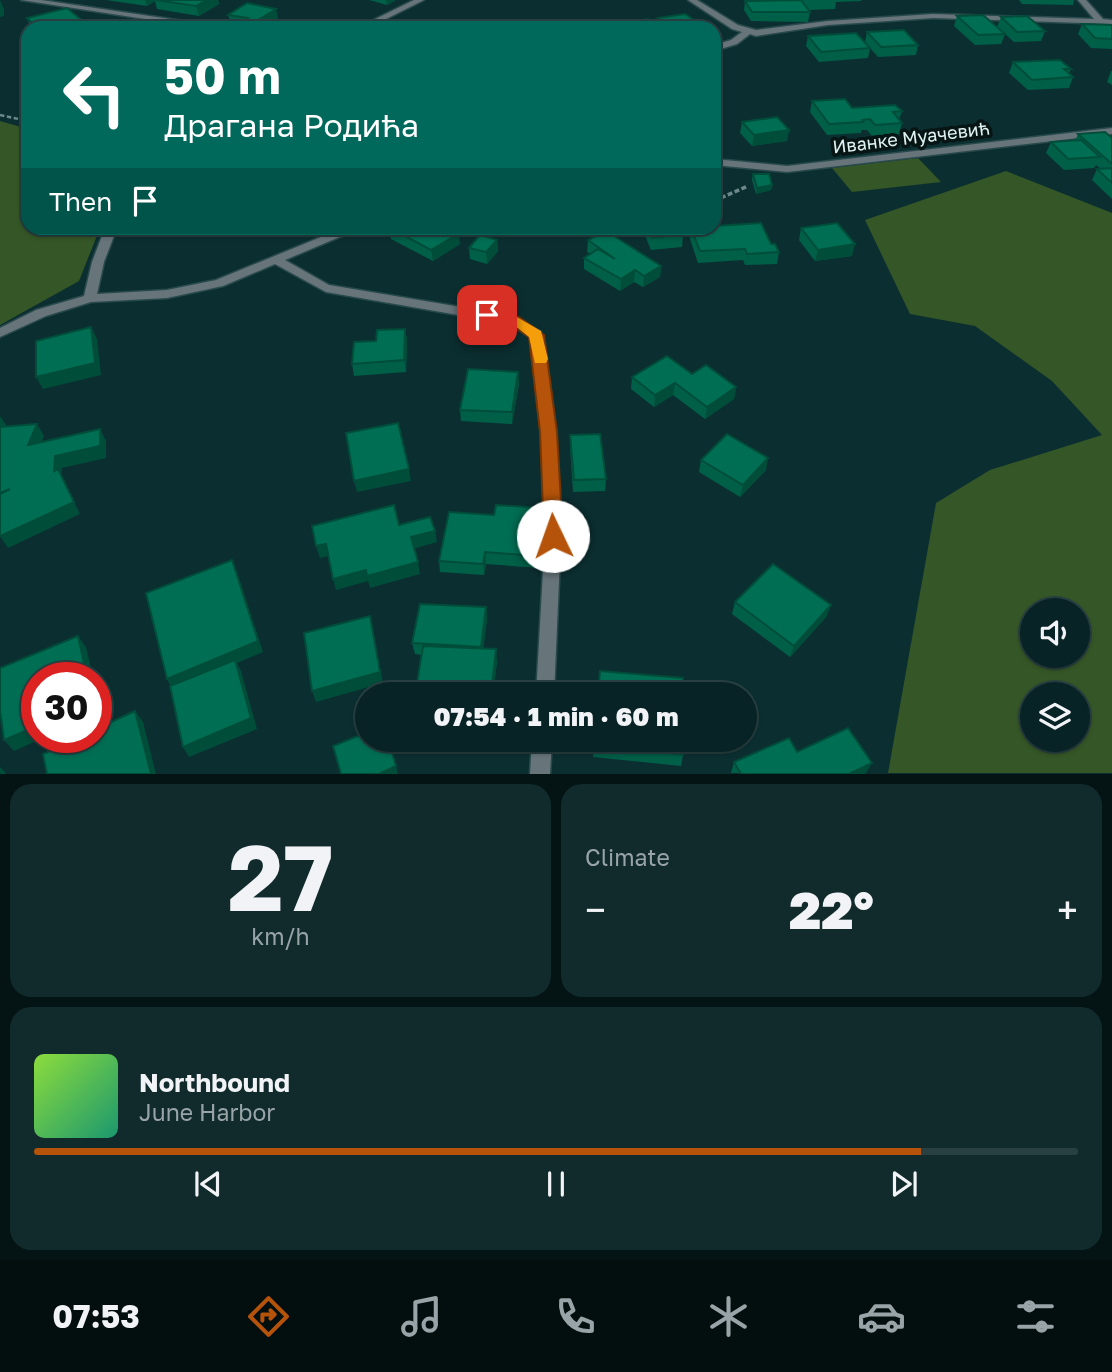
<!DOCTYPE html>
<html lang="en">
<head>
<meta charset="utf-8">
<style>
	body { margin:0; font-family:"Golos Text",sans-serif; background:#112b2d; color:#f1f3f6; height:100vh; display:flex; flex-direction:column; font-size:26px; white-space:nowrap }
	* { box-sizing:border-box; margin:0 }
	p { font-size:23px; color:#98a4a7 }
	.icon { flex:none; width:38px; height:38px; fill:none; stroke:currentColor; stroke-width:2; stroke-linecap:round; stroke-linejoin:round }
	.map { position:relative; height:774px; overflow:hidden }
	.panel { display:flex; flex-direction:column; gap:10px; padding:10px; background:#041314; flex:1 }
	.panel>* { flex:none }
	.hud { position:absolute; left:21px; top:21px; width:700px; height:214px; border-radius:21px; box-shadow:0 2px 5px #0004,0 0 0 2px #294042; background:#00695c; color:#fff; overflow:hidden }
	.fabs { position:absolute; left:1020px; top:598px; display:grid; gap:14px }
	.fabs a { display:grid; place-items:center; width:70px; height:70px; border-radius:50%; background:#082325; box-shadow:0 2px 5px #0004,0 0 0 2px #294042; font-size:35px }
	.speed { position:absolute; left:21px; top:662px; display:flex; gap:14px; font-size:35px; font-weight:700; text-align:center }
	.speed>* { display:grid; place-content:center; width:91px; height:91px; border-radius:50%; background:#082325; box-shadow:0 2px 5px #0004,0 0 0 2px #294042; line-height:1 }
	.speed .limit { border:10px solid #d22; background:#fff; color:#111 }
	.pin { position:absolute; display:grid; place-items:center; width:60px; height:60px; color:#fff; margin:-30px; border-radius:14px; box-shadow:0 4px 10px #0006 }
	.me { position:absolute; width:77px; margin:-38px; rotate:357deg; stroke-linejoin:round; filter:drop-shadow(0 0 5px #0008) }
	.turn { display:flex; align-items:center; gap:24px; height:147px; padding:0 28px; font-size:32px }
	.turn .icon { width:91px; height:91px; stroke-width:2.5 }
	.turn b { display:block; font-size:49px; line-height:60px }
	.then { display:flex; align-items:center; height:66px; padding:0 28px; background:#0003; gap:14px; font-size:26px }
	.big { font-size:52px; font-weight:800; line-height:1.1 }
	.panel .widget { flex:1; display:flex; flex-direction:column; justify-content:center; gap:10px; min-width:0; padding:0 24px; border-radius:21px; background:#112b2d }
	.panel .dial { align-items:center; gap:0 }
	.dial b { font-size:91px; line-height:1 }
	.song { display:flex; align-items:center; gap:21px }
	.cover { width:84px; height:84px; border-radius:10px; background:linear-gradient(135deg,hsl(90 70% 55%),hsl(160 70% 35%)) }
	.played { height:7px; border-radius:4px; background:linear-gradient(90deg,#b45309 85%,#294042 85%) }
	.keys { display:flex; justify-content:space-around; direction:ltr }
	.heat { display:flex; justify-content:space-between; align-items:center; font-size:38px; direction:ltr }
	.panel .tiles { flex:1; display:grid; gap:10px; grid-template-columns:1fr 1fr }
	.widget:last-child { grid-column:span 2 }
	.trip { position:absolute; left:355px; top:682px; width:402px; height:70px; border-radius:35px; background:#082325; box-shadow:0 2px 5px #0004,0 0 0 2px #294042; font-weight:800; line-height:70px; text-align:center }
	.dock { display:flex; height:112px; justify-content:space-around; align-items:center; background:#030e0f; color:#98a4a7 }
	.dock .icon { width:49px; height:49px }
	.dock .on { color:#b45309 }
	.dock b { font-size:32px; color:#f1f3f6 }
	.map>svg:first-child { display:block }
	.green { fill:#355626; fill-rule:evenodd }
	.lines { fill:none; stroke-linecap:round; stroke-linejoin:round }
	.minor-casing { stroke:#294a4c; stroke-width:3 }
	.path-far1 { stroke:#6c8889; stroke-width:2.5; stroke-dasharray:4.5 2.5; stroke-linecap:butt }
	.path { stroke:#6c8889; stroke-width:3.5; stroke-dasharray:5 2.5; stroke-linecap:butt }
	.minor { fill:#67747a; fill-rule:evenodd }
	.wall { fill:#005f47 }
	.shaded-wall { fill:#004d3a }
	.building { fill:#006e53; stroke:#004d3a; stroke-width:2 }
	.route { fill:#b45309; stroke:#753606; stroke-width:2 }
	.slow { fill:#f59e0b }
	.labels { text-anchor:middle; dominant-baseline:central; stroke-width:7; stroke-linejoin:round; paint-order:stroke }
	.far-street-label { font-size:18px; fill:#e0f3f3; stroke:#071515 }
</style>
</head>
<body>
<div class="map">
<svg width="1112" height="774" viewBox="0 0 1112 774">
	<rect width="100%" height="100%" fill="#0b2f31"/>
	<!-- green -->
	<g class="green">
		<polygon points="0,121 28,129 28,228 100,228 79,281 0,325"/>
		<polygon points="918,158 941,182 852,192 832,168"/>
		<path d="M 1006,171 L 1112,213 L 1112,773 L 888,773 L 936,503 L 990,470 L 1102,435 L 1052,381 L 975,326 L 910,314 L 865,220 ZM 1032,611 L 1078,611 L 1078,656 L 1032,656 ZM 1032,695 L 1078,695 L 1078,740 L 1032,740 Z"/>
	</g>
	<g class="lines">
		<defs>
			<g id="minor">
				<polygon points="21,0 41,0 184,21 188,23 184,25"/>
				<polygon points="414,0 424,0 368,28 357,28"/>
				<polygon points="688,0 697,0 738,25 756,30 828,21 933,14 1094,19 1078,0 1086,0 1103,19 1112,20 1112,24 933,18 828,25 756,36 750,34 737,44 714,51 714,45 731,40 742,32 732,29"/>
				<polygon points="1112,128 1112,134 787,172 714,165 714,159 787,166"/>
				<polygon points="105,228 117,228 104,262 97,294 167,290 216,280 343,228 357,228 356,230 285,260 329,285 514,316 541,332 555,432 561,536 554,695 536,695 545,536 541,432 530,337 510,324 326,292 275,264 223,286 167,298 91,302 46,316 0,337 0,328 36,310 84,296 92,262"/>
				<polygon points="532,740 552,740 550,774 530,774"/>
			</g>
		</defs>
		<!-- minor casing -->
		<use href="#minor" class="minor-casing"/>
		<!-- path-far1 -->
		<polyline class="path-far1" points="0,115 28,121"/>
		<!-- path -->
		<g class="path">
			<polyline points="714,201 748,186"/>
			<polyline points="585,228 602,238"/>
		</g>
		<!-- minor -->
		<use href="#minor" class="minor"/>
	</g>
	<!-- wall -->
	<g class="wall">
		<polygon points="106,0 218,0 219,4 199,16 157,9 155,1 147,6"/>
		<polygon points="369,0 396,0 387,5"/>
		<polygon points="801,0 861,0 861,1 836,2 835,9 809,10"/>
		<polygon points="1019,0 1074,0 1073,5 1022,4"/>
		<polygon points="745,1 810,12 808,22 751,21 744,10"/>
		<polygon points="228,15 278,18 262,28 245,28 244,27 231,24"/>
		<polygon points="957,16 1005,34 1001,44 975,45 954,26"/>
		<polygon points="1001,17 1045,31 1041,41 1014,42 997,27"/>
		<polygon points="27,18 84,22 86,26 91,28 31,28"/>
		<polygon points="658,18 696,28 614,28 614,25 657,26"/>
		<polygon points="1082,24 1112,25 1112,49 1091,48 1078,34"/>
		<polygon points="867,32 918,45 916,55 878,57 870,48 868,58 819,62 806,46 808,36 865,42"/>
		<polygon points="1013,62 1071,69 1069,73 1073,77 1069,88 1028,90 1009,73"/>
		<polygon points="1111,71 1112,71 1112,85 1107,82"/>
		<polygon points="812,101 852,108 902,111 899,119 902,123 899,134 872,136 867,130 861,130 861,133 827,135 810,112"/>
		<polygon points="742,122 789,130 787,141 752,146 740,133"/>
		<polygon points="1078,134 1112,138 1112,199 1092,180 1097,169 1101,169 1096,165 1094,168 1064,170 1046,153 1051,142 1075,141"/>
		<polygon points="753,174 772,185 771,190 756,194 752,180"/>
		<polygon points="389,228 460,244 433,261 391,239"/>
		<polygon points="611,228 642,228 641,236 616,237 661,266 660,277 643,287 634,282 620,291 584,269 584,258 591,254 587,252 588,240 614,236"/>
		<polygon points="642,228 680,228 683,235 682,247 651,250"/>
		<polygon points="691,228 771,244 779,252 777,264 745,265 743,260 698,263 690,239"/>
		<polygon points="801,228 852,256 815,261 799,240"/>
		<polygon points="497,240 498,251 487,264 470,259 469,248"/>
		<polygon points="405,329 407,340 406,372 354,376 352,364 376,341"/>
		<polygon points="518,372 519,384 512,424 461,421 460,410"/>
		<polygon points="692,374 736,387 734,399 705,419 673,395 654,407 631,389 632,377"/>
		<polygon points="570,435 606,479 605,491 573,492 570,447"/>
		<polygon points="701,460 766,470 740,497 699,472"/>
		<polygon points="544,520 538,568 486,564 484,575 440,572 439,561"/>
		<polygon points="735,602 831,605 826,617 790,657 732,614"/>
		<polygon points="486,607 487,619 483,649 497,661 493,695 415,695 421,655 415,654 412,643"/>
		<polygon points="594,740 683,755 681,766 593,757"/>
		<polygon points="797,752 866,773 731,773 734,762"/>
	</g>
	<!-- shaded-wall -->
	<g class="shaded-wall">
		<polygon points="0,0 4,9 4,16 0,17"/>
		<polygon points="145,0 154,0 155,1 147,6"/>
		<polygon points="207,0 218,0 219,4 199,16 196,6"/>
		<polygon points="386,0 396,0 387,5"/>
		<polygon points="276,9 278,18 262,28 254,28 253,23"/>
		<polygon points="84,22 87,28 61,28"/>
		<polygon points="697,22 696,28 668,28 669,25"/>
		<polygon points="789,130 787,141 752,146 754,135"/>
		<polygon points="772,185 771,190 756,194 757,188"/>
		<polygon points="459,233 460,244 433,261 431,250"/>
		<polygon points="497,240 498,251 487,264 486,252"/>
		<polygon points="855,244 852,256 815,261 818,250"/>
		<polygon points="661,266 660,277 643,287 644,276"/>
		<polygon points="635,270 634,282 620,291 621,279"/>
		<polygon points="91,327 97,339 101,375 43,389 36,377"/>
		<polygon points="405,329 407,340 406,372 404,360"/>
		<polygon points="518,372 519,384 512,424 512,412"/>
		<polygon points="675,383 673,395 654,407 655,395"/>
		<polygon points="736,387 734,399 705,419 707,407"/>
		<polygon points="0,416 8,428 0,437"/>
		<polygon points="37,424 44,436 35,457 28,445"/>
		<polygon points="100,429 106,441 106,458 62,468 61,476 80,514 8,548 0,536 54,471 55,456"/>
		<polygon points="768,458 766,470 740,497 743,485"/>
		<polygon points="409,469 411,481 357,492 354,481"/>
		<polygon points="543,508 544,520 538,568 538,556"/>
		<polygon points="435,531 437,542 413,549 411,537"/>
		<polygon points="326,544 329,556 320,558 316,546"/>
		<polygon points="485,552 486,564 484,575 483,564"/>
		<polygon points="232,560 237,572 263,652 237,663 241,671 257,729 189,757 183,747 173,690 167,679"/>
		<polygon points="418,562 420,574 370,588 368,581 336,590 333,579 366,570"/>
		<polygon points="831,605 826,617 790,657 794,646"/>
		<polygon points="486,607 487,619 482,658 481,647"/>
		<polygon points="370,616 383,683 316,702 312,691"/>
		<polygon points="78,636 86,647 93,677 87,677"/>
		<polygon points="496,649 497,661 493,695 491,695"/>
		<polygon points="96,693 101,712 96,714"/>
		<polygon points="135,711 143,722 156,774 151,774"/>
		<polygon points="37,726 37,737 45,737 14,751 4,740"/>
		<polygon points="872,763 866,773 864,774 849,774"/>
		<polygon points="396,766 398,774 379,774"/>
		<polygon points="0,767 5,772 5,774 0,774"/>
	</g>
	<!-- building -->
	<g class="building">
		<polygon points="156,0 207,0 196,6"/>
		<polygon points="801,0 810,12 752,12 745,1"/>
		<polygon points="247,3 276,9 253,23 243,21 248,18 228,15"/>
		<polygon points="67,8 84,22 61,28 37,28 27,18"/>
		<polygon points="685,14 697,22 669,25 658,18"/>
		<polygon points="983,15 1005,34 978,35 957,16"/>
		<polygon points="1027,16 1045,31 1017,32 1001,17"/>
		<polygon points="648,19 660,28 617,28 614,25"/>
		<polygon points="1082,24 1112,25 1112,39 1095,38"/>
		<polygon points="84,25 91,28 75,28"/>
		<polygon points="904,30 918,45 881,47 867,32"/>
		<polygon points="856,33 870,48 821,52 808,36"/>
		<polygon points="1060,60 1071,69 1064,69 1073,77 1032,80 1013,62"/>
		<polygon points="845,99 852,108 895,105 902,111 893,112 902,123 875,125 870,119 862,120 863,122 829,124 812,101"/>
		<polygon points="777,117 789,130 754,135 742,122"/>
		<polygon points="1105,132 1112,138 1112,164 1078,134"/>
		<polygon points="1081,140 1100,157 1068,159 1051,142"/>
		<polygon points="1112,168 1112,183 1097,169"/>
		<polygon points="753,174 769,174 772,185 757,188"/>
		<polygon points="761,223 771,244 775,244 779,252 747,254 745,249 700,251 691,228 714,228 714,226"/>
		<polygon points="837,223 855,244 818,250 801,228"/>
		<polygon points="390,228 448,228 459,233 431,250"/>
		<polygon points="648,228 680,228 683,235 652,238"/>
		<polygon points="606,231 661,266 644,276 635,270 621,279 584,258 598,249 615,259 588,240"/>
		<polygon points="480,235 497,240 486,252 469,248"/>
		<polygon points="91,327 95,363 36,377 36,341"/>
		<polygon points="405,329 404,360 352,364 354,342 376,341 377,330"/>
		<polygon points="667,356 692,374 706,365 736,387 707,407 675,383 655,395 632,377"/>
		<polygon points="468,369 518,372 512,412 460,410"/>
		<polygon points="398,423 409,469 354,481 346,433"/>
		<polygon points="37,424 28,445 100,429 100,446 55,456 54,471 58,469 74,502 0,536 0,494 10,489 0,493 0,427"/>
		<polygon points="600,434 606,479 574,480 570,435"/>
		<polygon points="727,434 768,458 743,485 701,460"/>
		<polygon points="394,505 399,525 430,517 435,531 411,537 418,562 367,576 366,570 333,579 326,544 316,546 312,526"/>
		<polygon points="496,505 543,508 538,556 485,552 483,564 439,561 449,512 494,515"/>
		<polygon points="232,560 258,641 167,679 146,593"/>
		<polygon points="773,564 831,605 794,646 735,602"/>
		<polygon points="420,604 486,607 481,647 412,643"/>
		<polygon points="370,616 380,672 312,691 304,633"/>
		<polygon points="78,636 87,677 37,677 37,726 4,740 0,710 0,668"/>
		<polygon points="423,646 496,649 491,695 415,695"/>
		<polygon points="235,660 251,718 183,747 170,686"/>
		<polygon points="600,671 683,678 683,695 598,695"/>
		<polygon points="135,711 151,774 47,774 43,754 80,737 96,737 96,729"/>
		<polygon points="848,728 872,763 849,774 741,774 734,762 789,738 797,752"/>
		<polygon points="368,732 368,740 388,740 396,766 379,774 341,774 333,746"/>
		<polygon points="594,740 683,740 683,755 594,746"/>
	</g>
	<!-- route -->
	<polygon class="route" points="487,311 519,317 544,335 557,432 563,536 553,543 544,536 540,432 529,337 510,324 482,319 480,315"/>
	<!-- slow -->
	<polygon class="slow" points="515,316 541,331 548,359 546,363 535,363 529,337 508,320"/>
	<g class="labels">
		<!-- far-street labels -->
		<g class="far-street-label">
			<text transform="translate(911 137) rotate(-7)">Иванке Муачевић</text>
		</g>
	</g>
</svg>
<div class="fabs">
<a><svg class="icon" aria-label="sound" viewBox="0 0 24 24"><path d="M4 9h4l5-4v14l-5-4H4zM17 9q2 3 0 6"/></svg></a>
<a><svg class="icon" aria-label="layers" viewBox="0 0 24 24"><path d="M12 4l9 5-9 5-9-5zM3 14l9 5 9-5"/></svg></a>
</div>
<div class="speed"><div class="limit">30</div></div>
<div class="pin" style="left:487px;top:315px;background:#d93025"><svg class="icon" aria-label="arrive" viewBox="0 0 24 24"><path d="M6 21V4h12l-3 4 3 4H6"/></svg></div>
<svg class="me" style="left:553px;top:536px" viewBox="-20 -20 40 40"><circle r="19" fill="#fff"/><path d="M0-13L10 11 0 6-10 11z" fill="#b45309"/></svg>
<div class="trip">07:54 · 1 min · 60 m</div>
<div class="hud">
<div class="turn"><svg class="icon" aria-label="left" viewBox="0 0 24 24"><path d="M17 20v-9H6M10 6l-5 5 5 5"/></svg><div><b>50 m</b>Драгана Родића</div></div>
<div class="then">Then<svg class="icon" aria-label="arrive" viewBox="0 0 24 24"><path d="M6 21V4h12l-3 4 3 4H6"/></svg></div>
</div>
</div>
<section class="panel">
<div class="tiles">
<div class="widget dial"><b>27</b><p>km/h</p></div>
<div class="widget"><p>Climate</p>
<div class="heat"><a>−</a><b class="big">22°</b><a>+</a></div>
</div>
<div class="widget">
<div class="song"><i class="cover"></i><div><b>Northbound</b><p>June Harbor</p></div></div>
<div class="played"></div>
<div class="keys"><svg class="icon" aria-label="previous" viewBox="0 0 24 24"><path d="M18 5L8 12l10 7zM5 5v14"/></svg><svg class="icon" aria-label="pause" viewBox="0 0 24 24"><path d="M8 5v14M16 5v14"/></svg><svg class="icon" aria-label="next" viewBox="0 0 24 24"><path d="M6 5l10 7-10 7zM19 5v14"/></svg></div>
</div>
</div>
</section>
<nav class="dock">
<b>07:53</b>
<svg class="icon on" aria-label="directions" viewBox="0 0 24 24"><path d="M12 3l9 9-9 9-9-9zM9 14v-3h6M13 9l2 2-2 2"/></svg>
<svg class="icon" aria-label="music" viewBox="0 0 24 24"><path d="M9 18V5l10-2v13"/><circle cx="6" cy="18" r="3"/><circle cx="16" cy="16" r="3"/></svg>
<svg class="icon" aria-label="phone" viewBox="0 0 24 24"><path d="M5 4h4l2 5-3 2q2 4 5 5l2-3 5 2v4C11 20 4 13 5 4z"/></svg>
<svg class="icon" aria-label="climate" viewBox="0 0 24 24"><path d="M12 3v18M4 7l16 10M4 17L20 7"/></svg>
<svg class="icon" aria-label="car" viewBox="0 0 24 24"><path d="M5 17H2v-5l4-1 3-4h7l3 4 3 1v5h-3M9 17h6M6 11h13"/><circle cx="7" cy="17" r="2"/><circle cx="17" cy="17" r="2"/></svg>
<svg class="icon" aria-label="filters" viewBox="0 0 24 24"><path d="M4 7h16M4 17h16"/><circle cx="9" cy="7" r="2"/><circle cx="15" cy="17" r="2"/></svg>
</nav>
</body>
</html>
